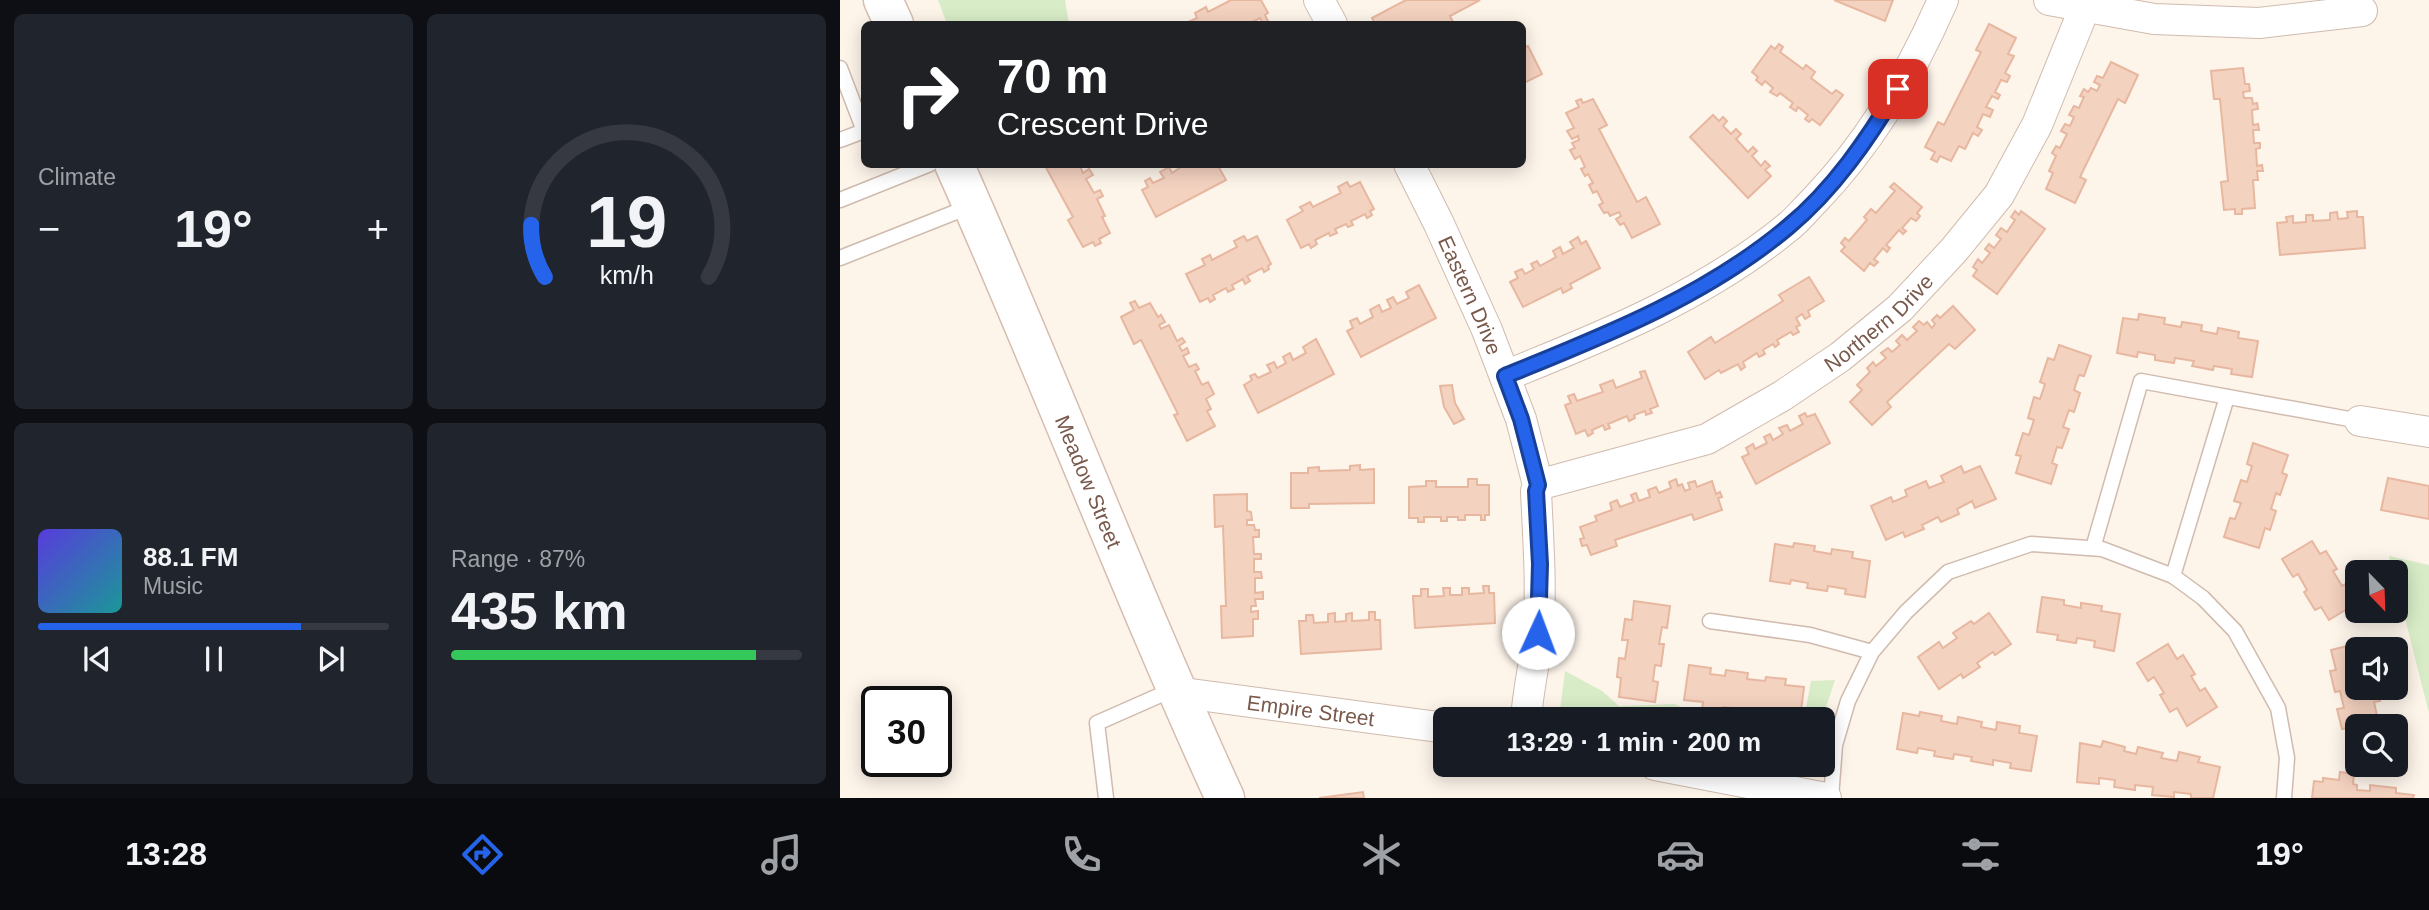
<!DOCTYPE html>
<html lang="en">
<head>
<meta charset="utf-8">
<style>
	body { margin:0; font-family:Arial,sans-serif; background:#20242c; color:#f1f3f6; height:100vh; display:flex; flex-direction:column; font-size:26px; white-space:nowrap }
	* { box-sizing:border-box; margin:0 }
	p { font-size:23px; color:#9ea1a6 }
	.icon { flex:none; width:38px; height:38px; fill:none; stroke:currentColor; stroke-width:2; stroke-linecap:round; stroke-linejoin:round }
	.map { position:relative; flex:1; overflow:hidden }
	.panel { display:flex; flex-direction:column; gap:14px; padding:14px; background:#0d0f14; width:840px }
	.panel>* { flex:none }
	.guide { position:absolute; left:21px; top:21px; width:665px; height:147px; border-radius:10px; box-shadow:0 4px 18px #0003; background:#202124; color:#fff; overflow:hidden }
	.needle { width:46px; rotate:157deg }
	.fabs { position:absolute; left:1505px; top:560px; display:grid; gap:14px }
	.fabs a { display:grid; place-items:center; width:63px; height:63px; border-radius:10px; background:#171b24; box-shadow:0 4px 18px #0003; font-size:35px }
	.speed { position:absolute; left:21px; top:686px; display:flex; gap:14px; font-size:35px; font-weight:700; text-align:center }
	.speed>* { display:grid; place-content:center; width:91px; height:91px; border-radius:50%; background:#171b24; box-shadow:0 4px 18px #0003; line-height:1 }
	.speed .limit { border:4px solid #111; border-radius:10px; background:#fff; color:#111 }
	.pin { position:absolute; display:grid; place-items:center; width:60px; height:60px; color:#fff; margin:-30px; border-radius:14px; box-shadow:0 4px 10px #0006 }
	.me { position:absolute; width:77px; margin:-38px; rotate:2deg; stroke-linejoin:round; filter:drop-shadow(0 0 5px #0008) }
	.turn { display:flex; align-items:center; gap:24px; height:147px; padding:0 21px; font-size:32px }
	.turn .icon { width:91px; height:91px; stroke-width:2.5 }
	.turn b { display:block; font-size:49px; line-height:60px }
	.big { font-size:52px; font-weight:800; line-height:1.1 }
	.panel .card { flex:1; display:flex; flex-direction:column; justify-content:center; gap:10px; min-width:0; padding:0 24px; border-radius:10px; background:#20242c }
	.panel .dial { align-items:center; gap:0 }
	.dial svg { height:182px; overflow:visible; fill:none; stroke:#363941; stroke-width:7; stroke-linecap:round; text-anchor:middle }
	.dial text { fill:#f1f3f6; stroke:none }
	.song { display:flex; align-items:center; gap:21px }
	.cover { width:84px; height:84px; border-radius:10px; background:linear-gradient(135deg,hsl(250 70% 55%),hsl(180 70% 35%)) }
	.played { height:7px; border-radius:4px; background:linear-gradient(90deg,#2563eb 75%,#363941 75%) }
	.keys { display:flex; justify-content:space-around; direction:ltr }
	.heat { display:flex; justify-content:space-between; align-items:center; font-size:38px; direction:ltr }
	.charge { height:10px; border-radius:5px; background:linear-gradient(90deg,#34c759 87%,#363941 0) }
	.panel .tiles { flex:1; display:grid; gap:14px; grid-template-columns:repeat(2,1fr) }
	.trip { position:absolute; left:593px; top:707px; width:402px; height:70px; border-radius:10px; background:#171b24; box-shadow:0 4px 18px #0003; font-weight:800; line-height:70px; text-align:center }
	.dock { display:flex; height:112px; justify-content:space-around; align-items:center; background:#090b0e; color:#9ea1a6 }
	.dock .icon { width:49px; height:49px }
	.dock .active { color:#2563eb }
	.dock b { font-size:32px; color:#f1f3f6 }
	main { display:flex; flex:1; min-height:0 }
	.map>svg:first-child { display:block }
	.green { fill:#d8ecc7 }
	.building { fill:#f4d2c0; stroke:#e7b7a0; stroke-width:2 }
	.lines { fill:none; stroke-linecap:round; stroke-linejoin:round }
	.lane-casing { stroke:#d0bbae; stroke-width:17 }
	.street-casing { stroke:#d0bbae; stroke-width:32 }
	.secondary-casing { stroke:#d6bdae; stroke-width:41 }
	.lane { stroke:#fff; stroke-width:14 }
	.street { stroke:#fff; stroke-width:30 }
	.secondary { stroke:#fff; stroke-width:38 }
	.route-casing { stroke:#184099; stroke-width:18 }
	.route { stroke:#2563eb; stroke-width:12 }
	.labels { text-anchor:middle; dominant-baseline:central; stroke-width:5; stroke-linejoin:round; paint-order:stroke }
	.street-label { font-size:21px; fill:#79594b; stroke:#fff9f1 }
</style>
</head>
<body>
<main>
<section class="panel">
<div class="tiles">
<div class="card"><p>Climate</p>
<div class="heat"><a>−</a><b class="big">19°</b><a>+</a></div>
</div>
<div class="card dial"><svg viewBox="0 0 100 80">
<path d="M14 69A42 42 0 1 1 86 69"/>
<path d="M14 69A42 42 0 0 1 8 46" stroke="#2563eb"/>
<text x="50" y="56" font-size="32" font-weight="700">19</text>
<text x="50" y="72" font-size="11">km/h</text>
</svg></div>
<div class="card">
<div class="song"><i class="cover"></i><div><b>88.1 FM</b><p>Music</p></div></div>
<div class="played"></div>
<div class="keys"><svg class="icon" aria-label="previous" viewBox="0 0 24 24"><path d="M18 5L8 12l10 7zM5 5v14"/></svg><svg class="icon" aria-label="pause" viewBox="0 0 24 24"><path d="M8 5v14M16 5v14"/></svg><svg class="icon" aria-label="next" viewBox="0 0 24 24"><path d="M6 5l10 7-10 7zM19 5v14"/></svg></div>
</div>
<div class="card"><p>Range · 87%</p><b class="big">435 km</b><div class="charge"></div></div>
</div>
</section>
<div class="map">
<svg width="1589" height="798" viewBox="0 0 1589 798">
	<rect width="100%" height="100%" fill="#fdf4ea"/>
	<!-- green -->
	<g class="green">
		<polygon points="98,0 225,0 229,24 107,24"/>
		<polygon points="1549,556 1589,565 1589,713 1556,583 1556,572 1553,572"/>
		<polygon points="725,671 762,691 779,706 834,704 870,719 719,719"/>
		<polygon points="995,680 982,719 964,719 971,681"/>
	</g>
	<!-- building -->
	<g class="building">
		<polygon points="391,0 421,0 428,13 425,15 428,21 423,24 420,18 408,24 344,24 357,18 355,13 366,7 368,12"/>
		<polygon points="566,0 640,0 610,16 614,24 535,24 532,18"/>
		<polygon points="994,0 1053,0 1045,21"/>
		<polygon points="1149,24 1176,38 1168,54 1174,56 1165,73 1170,76 1167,82 1161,80 1155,92 1160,95 1158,99 1152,96 1146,107 1153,110 1150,117 1143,114 1137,127 1142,130 1138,136 1133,133 1125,149 1119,146 1111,161 1100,156 1097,162 1091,159 1095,152 1085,147 1098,122 1104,125 1141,52 1136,50"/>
		<polygon points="939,44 943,47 940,52 963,69 966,65 975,72 971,78 992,94 996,90 1003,95 980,125 972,119 969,122 965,119 968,115 958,107 956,111 950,107 953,103 940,93 937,96 930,92 933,88 925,81 922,85 916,80 918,77 912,72 931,46 935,49"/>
		<polygon points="688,46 702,74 682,84 682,48"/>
		<polygon points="1271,62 1298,75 1285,103 1278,99 1240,177 1246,180 1235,203 1206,189 1213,173 1209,171 1216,156 1212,153 1216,146 1220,148 1227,134 1221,131 1225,124 1230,126 1234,117 1229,115 1234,106 1239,108 1244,97 1240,96 1244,89 1248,92 1251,88 1257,91 1260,85 1254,82 1257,76 1263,78"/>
		<polygon points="1403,68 1405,84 1409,84 1410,91 1403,92 1404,98 1412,98 1413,104 1417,103 1418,109 1412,110 1413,125 1418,124 1419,130 1413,130 1414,143 1420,143 1420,148 1416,149 1417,166 1422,165 1423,171 1417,171 1418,180 1413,180 1415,208 1402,209 1402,214 1395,214 1395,209 1384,210 1381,182 1388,181 1380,99 1374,99 1371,71"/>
		<polygon points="741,99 743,103 753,99 767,125 759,129 797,202 806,197 820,224 792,238 784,223 780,225 776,219 781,216 779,212 770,216 768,212 764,213 759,205 763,203 757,191 753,193 749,185 753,183 748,174 745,176 741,169 745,167 740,156 735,159 730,150 735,148 732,143 739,140 738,136 732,139 727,131 734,128 726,113 739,107 736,101"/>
		<polygon points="873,115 879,121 883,117 887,121 883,126 891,134 896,129 901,134 896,139 908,152 913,147 917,151 912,156 921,166 925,161 930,166 925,170 931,176 908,198 850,137"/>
		<polygon points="204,164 239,164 243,173 249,169 253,175 246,179 254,193 260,190 263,196 257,199 265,216 262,217 270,233 259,239 261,243 255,246 253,242 243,247 228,220 233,217"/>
		<polygon points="340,164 377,164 386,180 316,217 302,190 308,187 305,181 310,178 313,183 324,178 320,172 329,167 332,173 341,167"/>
		<polygon points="507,182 510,187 520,182 534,209 530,211 532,215 527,218 525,214 511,221 513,225 508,227 506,224 495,229 497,233 490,236 489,233 475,240 477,244 471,248 469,244 461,248 447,220 463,211 460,207 470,202 473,207 501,193 498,187"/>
		<polygon points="1054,183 1082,207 1077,213 1080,216 1076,221 1071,218 1062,228 1066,231 1063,234 1059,230 1046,245 1050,248 1047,252 1043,248 1034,259 1038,262 1034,266 1030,263 1024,271 1001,251 1005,247 1001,243 1005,238 1009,241 1027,220 1024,217 1031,209 1036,213 1055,191 1050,187"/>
		<polygon points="1175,211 1179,215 1181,211 1205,229 1157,294 1133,276 1137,270 1133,267 1138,259 1142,263 1150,253 1145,249 1149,244 1154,248 1161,239 1156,235 1161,228 1167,232 1175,220 1171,217"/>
		<polygon points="1517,211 1517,217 1523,217 1525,248 1440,255 1437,223 1447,222 1446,217 1453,216 1453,223 1466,222 1466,215 1473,215 1473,221 1490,220 1490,213 1497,212 1498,219 1508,218 1507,212"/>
		<polygon points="404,236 407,241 417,236 431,264 428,266 429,269 424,272 422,268 407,276 410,281 405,284 403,279 392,285 394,289 388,292 386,288 373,295 375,299 370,302 368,298 360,302 346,274 365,265 362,259 370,255 372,260 397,247 394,241"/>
		<polygon points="738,237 741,244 746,241 760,268 730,284 732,288 723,293 721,288 683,307 670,282 678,278 675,272 682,269 685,274 694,269 691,264 697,261 700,266 716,257 713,251 720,247 723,254 734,248 730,242"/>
		<polygon points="969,277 984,301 968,311 970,316 965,319 962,314 956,318 960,325 956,327 959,332 953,335 951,332 937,340 939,344 935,347 933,344 923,350 925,354 919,357 917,353 903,362 905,367 901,370 898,364 881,373 879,370 865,379 848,352 871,337 875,343 943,301 939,295"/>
		<polygon points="579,285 596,318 521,357 507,331 513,328 510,321 517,318 520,324 533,317 530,310 539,305 542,312 551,308 547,300 553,297 557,304 569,298 566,292"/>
		<polygon points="295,301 299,308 310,303 318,317 321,315 325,322 319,325 321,329 329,325 337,341 342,338 345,342 339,346 342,351 347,348 349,353 343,356 349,367 356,364 359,369 355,371 362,385 368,382 374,394 366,399 371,409 367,411 375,426 347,441 334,415 338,414 301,340 294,344 281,317 294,310 290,303"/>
		<polygon points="1113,306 1135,330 1115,349 1109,344 1047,402 1051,407 1032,425 1010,402 1022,390 1017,385 1030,372 1027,368 1033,362 1036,366 1046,358 1041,353 1048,348 1052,352 1060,345 1056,341 1062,335 1067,340 1077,331 1073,327 1079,321 1084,325 1087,322 1092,328 1095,324 1092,320 1097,315 1100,318"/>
		<polygon points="1299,314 1325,318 1324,324 1341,327 1342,322 1362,325 1361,331 1377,334 1378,328 1399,332 1398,338 1418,341 1412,377 1391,374 1392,369 1374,366 1373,370 1352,366 1354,361 1335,358 1334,363 1315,360 1315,355 1298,352 1297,357 1277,353 1283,318 1298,320"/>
		<polygon points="476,339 494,374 418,413 404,385 412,380 410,376 415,374 418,378 431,372 427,365 434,362 437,368 446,363 443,357 450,353 453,360 466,353 463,347"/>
		<polygon points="1219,345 1251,356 1244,376 1239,375 1234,390 1240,393 1234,412 1229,410 1223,427 1229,429 1222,448 1217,447 1212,463 1217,465 1211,484 1176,473 1181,456 1176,455 1183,433 1189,435 1194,420 1188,418 1194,397 1200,399 1205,384 1200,382 1208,358 1214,360"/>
		<polygon points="805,371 818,406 810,409 812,413 806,415 805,411 794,415 795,418 789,421 787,416 768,424 770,428 765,430 763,425 752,430 753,433 748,436 745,430 736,434 725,405 731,403 728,396 734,394 737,401 763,392 760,385 773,380 776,388 802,378 800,372"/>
		<polygon points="612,385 615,403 624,419 614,424 604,407 600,386"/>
		<polygon points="965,413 967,417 975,414 990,443 916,484 902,457 909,454 906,448 913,444 915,449 927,443 924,437 930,434 933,440 943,434 939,428 947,425 950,431 963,424 959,416"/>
		<polygon points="1413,443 1448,455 1442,473 1447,475 1440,495 1436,493 1431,509 1436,511 1430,530 1425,528 1419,548 1384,537 1390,518 1395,519 1401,503 1394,501 1401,480 1407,482 1412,466 1407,464"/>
		<polygon points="520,465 520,470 534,469 534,503 469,504 469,508 451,508 451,473 468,473 468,468 479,467 479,471 510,470 510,466"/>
		<polygon points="1121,466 1124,473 1140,466 1156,499 1135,508 1132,501 1117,509 1119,514 1101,522 1098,517 1082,525 1084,529 1065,537 1063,532 1046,540 1031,506 1051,497 1053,502 1067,496 1065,490 1086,481 1089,488 1104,482 1101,476"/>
		<polygon points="1548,478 1589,486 1589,519 1541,510"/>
		<polygon points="628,479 637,479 637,485 649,485 649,515 645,515 645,520 641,520 641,515 625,515 625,520 618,520 618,517 607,517 607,521 601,521 601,517 584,517 584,522 578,522 578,518 569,518 569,487 586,486 586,481 596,481 596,487 628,487"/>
		<polygon points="836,479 838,486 842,484 845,491 850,489 848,483 855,481 857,487 872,481 876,494 880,492 882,497 878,498 882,510 854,520 852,514 775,540 777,546 751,555 747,545 742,546 740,539 744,538 740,527 757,521 755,516 772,510 770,503 777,500 780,507 794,502 791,495 796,493 799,501 810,497 808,490 816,487 819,493 831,488 829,482"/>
		<polygon points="407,494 407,511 411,512 412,520 407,520 407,525 414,525 415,530 419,530 419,537 413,537 414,554 421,554 421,559 414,559 414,572 421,572 422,578 415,578 415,593 423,592 423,599 415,599 416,606 411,606 411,612 418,611 418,619 413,619 413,636 382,638 381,606 386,606 383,526 375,527 374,495"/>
		<polygon points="1472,541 1480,554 1486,551 1497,569 1493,571 1502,586 1507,583 1517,598 1517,603 1489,620 1481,607 1475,610 1464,592 1467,590 1458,574 1453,577 1442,559"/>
		<polygon points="954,543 975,546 974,551 991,554 992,549 1013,552 1012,558 1030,561 1025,597 1005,594 1006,589 988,586 987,591 967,588 968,583 951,580 950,584 930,581 935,544 953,547"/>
		<polygon points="643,586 649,586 649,593 654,593 655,623 575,628 573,596 581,596 581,589 588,589 588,597 604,596 603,588 610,588 610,595 622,595 622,588 629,588 629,594 644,593"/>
		<polygon points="1202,597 1224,600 1224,605 1241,608 1241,603 1262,606 1261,611 1280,614 1274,651 1254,647 1255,641 1237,638 1236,643 1217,640 1218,635 1197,632"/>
		<polygon points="794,601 830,606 827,628 822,627 819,644 824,644 821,666 815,665 813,681 818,682 815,702 779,697 781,678 777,677 779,658 785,659 788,640 782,640 785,619 792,620"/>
		<polygon points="529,612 535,612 535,620 540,620 541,649 461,654 459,621 466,621 466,615 473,615 474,623 488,622 488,614 495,613 495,622 506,621 506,614 512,613 512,621 529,620"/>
		<polygon points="1149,613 1171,644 1155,655 1153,652 1137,663 1140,667 1123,678 1121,674 1099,689 1078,657 1099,642 1103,648 1117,638 1113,633 1131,621 1134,624"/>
		<polygon points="1527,641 1529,649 1517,649 1517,688 1537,688 1540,701 1534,702 1538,720 1543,719 1545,726 1517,726 1517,745 1511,746 1507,728 1502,729 1497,709 1504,708 1500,691 1495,692 1490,671 1496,670 1491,650"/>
		<polygon points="1328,644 1337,659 1343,655 1355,674 1351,676 1360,691 1365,688 1377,707 1347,726 1337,708 1330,712 1320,695 1324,693 1314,677 1308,681 1297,663"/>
		<polygon points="849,665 871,668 870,674 885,676 886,670 908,673 907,679 925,681 926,677 946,679 945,685 964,687 960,719 938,719 939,716 920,713 919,719 916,719 900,717 901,709 883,707 883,712 862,709 863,702 844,700"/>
		<polygon points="1080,712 1102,716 1101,721 1117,724 1118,717 1142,722 1141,727 1156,730 1157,722 1180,726 1179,733 1197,736 1191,771 1170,768 1171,763 1153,760 1153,765 1131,761 1132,757 1114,754 1113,759 1094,756 1095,751 1078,748 1077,753 1057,749 1063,713 1079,716"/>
		<polygon points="1263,741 1285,747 1284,751 1296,754 1298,747 1323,753 1321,758 1337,761 1339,752 1360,757 1358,762 1380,767 1373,798 1351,798 1351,794 1334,792 1334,797 1312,795 1313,787 1295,785 1295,790 1274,787 1275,780 1259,778 1259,784 1237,782 1240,743 1261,747"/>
		<polygon points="1500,772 1514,774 1513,784 1517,785 1517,790 1530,791 1530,785 1556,788 1556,793 1574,795 1573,798 1472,798 1474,781 1483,782 1483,778 1499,780"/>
		<polygon points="523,792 524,798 479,798"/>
	</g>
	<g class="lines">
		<defs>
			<g id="lane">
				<polyline points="0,68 24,131 0,140"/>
				<polyline points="0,200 90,164"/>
				<polyline points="0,258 131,206"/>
				<polyline points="1253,548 1301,381 1520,421"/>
				<polyline points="1333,576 1387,397"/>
				<polyline points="870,621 970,635 1032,652"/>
				<polyline points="266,798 257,723 334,689"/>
				<polyline points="991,798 995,745 1008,701 1032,652 1066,612 1108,572 1191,544 1262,549 1333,576 1363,598 1395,631 1438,708 1447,758 1444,798"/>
			</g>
			<g id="street">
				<polyline points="479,0 492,24"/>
				<polyline points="1209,0 1314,19 1419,23 1522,11"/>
				<path id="s1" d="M 569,164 L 599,224 L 647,330 L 681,419 L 698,485 L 696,491 C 698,538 702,586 698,633 C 695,662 688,690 686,719"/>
				<path d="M 665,376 C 764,336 864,296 948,227 C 957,220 965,210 974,201 C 1030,143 1071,74 1103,0"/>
				<polyline points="1520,421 1589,432"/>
				<path id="s2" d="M 698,485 L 867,439 L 942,396 L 1000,357 L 1060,308 L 1114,250 L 1159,195 L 1197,125 L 1245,7"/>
				<path id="s3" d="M 336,692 L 606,728"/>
				<polyline points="815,765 986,798"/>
			</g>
			<g id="secondary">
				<polyline points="43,0 54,24"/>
				<path id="s4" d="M 114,164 C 208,374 289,589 385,798"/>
			</g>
		</defs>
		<!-- lane casing -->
		<use href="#lane" class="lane-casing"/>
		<!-- street casing -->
		<use href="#street" class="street-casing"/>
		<!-- secondary casing -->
		<use href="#secondary" class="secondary-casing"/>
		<!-- lane -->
		<use href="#lane" class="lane"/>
		<!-- street -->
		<use href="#street" class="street"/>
		<!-- secondary -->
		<use href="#secondary" class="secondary"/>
	</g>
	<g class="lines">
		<defs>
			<path id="route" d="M 698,633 L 700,564 L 696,491 L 698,485 L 681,419 L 665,376 C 764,336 866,296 948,227 C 993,190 1028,139 1058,89"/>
		</defs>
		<!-- route casing -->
		<use href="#route" class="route-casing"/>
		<!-- route -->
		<use href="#route" class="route"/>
	</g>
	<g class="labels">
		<!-- street labels -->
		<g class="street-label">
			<text stroke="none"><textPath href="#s1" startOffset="145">Eastern Drive</textPath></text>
			<text stroke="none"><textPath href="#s2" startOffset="383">Northern Drive</textPath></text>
			<text stroke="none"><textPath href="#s4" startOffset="345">Meadow Street</textPath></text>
			<text stroke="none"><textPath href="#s3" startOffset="136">Empire Street</textPath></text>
		</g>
	</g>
</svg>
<div class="fabs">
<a><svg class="needle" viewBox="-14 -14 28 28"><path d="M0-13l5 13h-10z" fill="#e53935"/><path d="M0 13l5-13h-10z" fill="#9ea1a6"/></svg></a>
<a><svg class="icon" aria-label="sound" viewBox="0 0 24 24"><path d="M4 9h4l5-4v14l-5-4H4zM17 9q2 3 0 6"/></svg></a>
<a><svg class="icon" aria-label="search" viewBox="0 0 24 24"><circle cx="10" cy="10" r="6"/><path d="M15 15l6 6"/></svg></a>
</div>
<div class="speed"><div class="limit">30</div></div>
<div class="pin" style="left:1058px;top:89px;background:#d93025"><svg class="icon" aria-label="arrive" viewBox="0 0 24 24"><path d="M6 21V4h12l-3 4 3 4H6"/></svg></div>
<svg class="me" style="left:698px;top:633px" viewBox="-20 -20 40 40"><circle r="19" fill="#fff"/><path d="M0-13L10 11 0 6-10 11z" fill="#2563eb"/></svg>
<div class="trip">13:29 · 1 min · 200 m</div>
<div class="guide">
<div class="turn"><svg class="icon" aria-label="right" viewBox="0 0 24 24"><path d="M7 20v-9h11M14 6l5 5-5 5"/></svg><div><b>70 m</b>Crescent Drive</div></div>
</div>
</div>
</main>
<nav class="dock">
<b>13:28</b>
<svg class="icon active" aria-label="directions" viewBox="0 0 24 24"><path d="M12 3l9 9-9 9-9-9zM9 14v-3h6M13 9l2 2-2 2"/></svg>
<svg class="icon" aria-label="music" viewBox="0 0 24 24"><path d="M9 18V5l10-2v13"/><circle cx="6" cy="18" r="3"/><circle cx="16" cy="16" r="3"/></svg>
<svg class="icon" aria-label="phone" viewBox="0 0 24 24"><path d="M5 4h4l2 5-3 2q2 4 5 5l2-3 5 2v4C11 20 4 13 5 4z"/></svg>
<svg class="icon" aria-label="climate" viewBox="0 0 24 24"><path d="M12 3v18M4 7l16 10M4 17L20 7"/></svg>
<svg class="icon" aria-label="car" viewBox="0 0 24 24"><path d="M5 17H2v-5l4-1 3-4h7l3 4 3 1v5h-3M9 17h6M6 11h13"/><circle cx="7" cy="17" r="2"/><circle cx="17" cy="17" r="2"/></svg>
<svg class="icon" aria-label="filters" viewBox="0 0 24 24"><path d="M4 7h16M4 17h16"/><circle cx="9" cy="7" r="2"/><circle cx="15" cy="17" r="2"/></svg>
<b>19°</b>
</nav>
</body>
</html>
